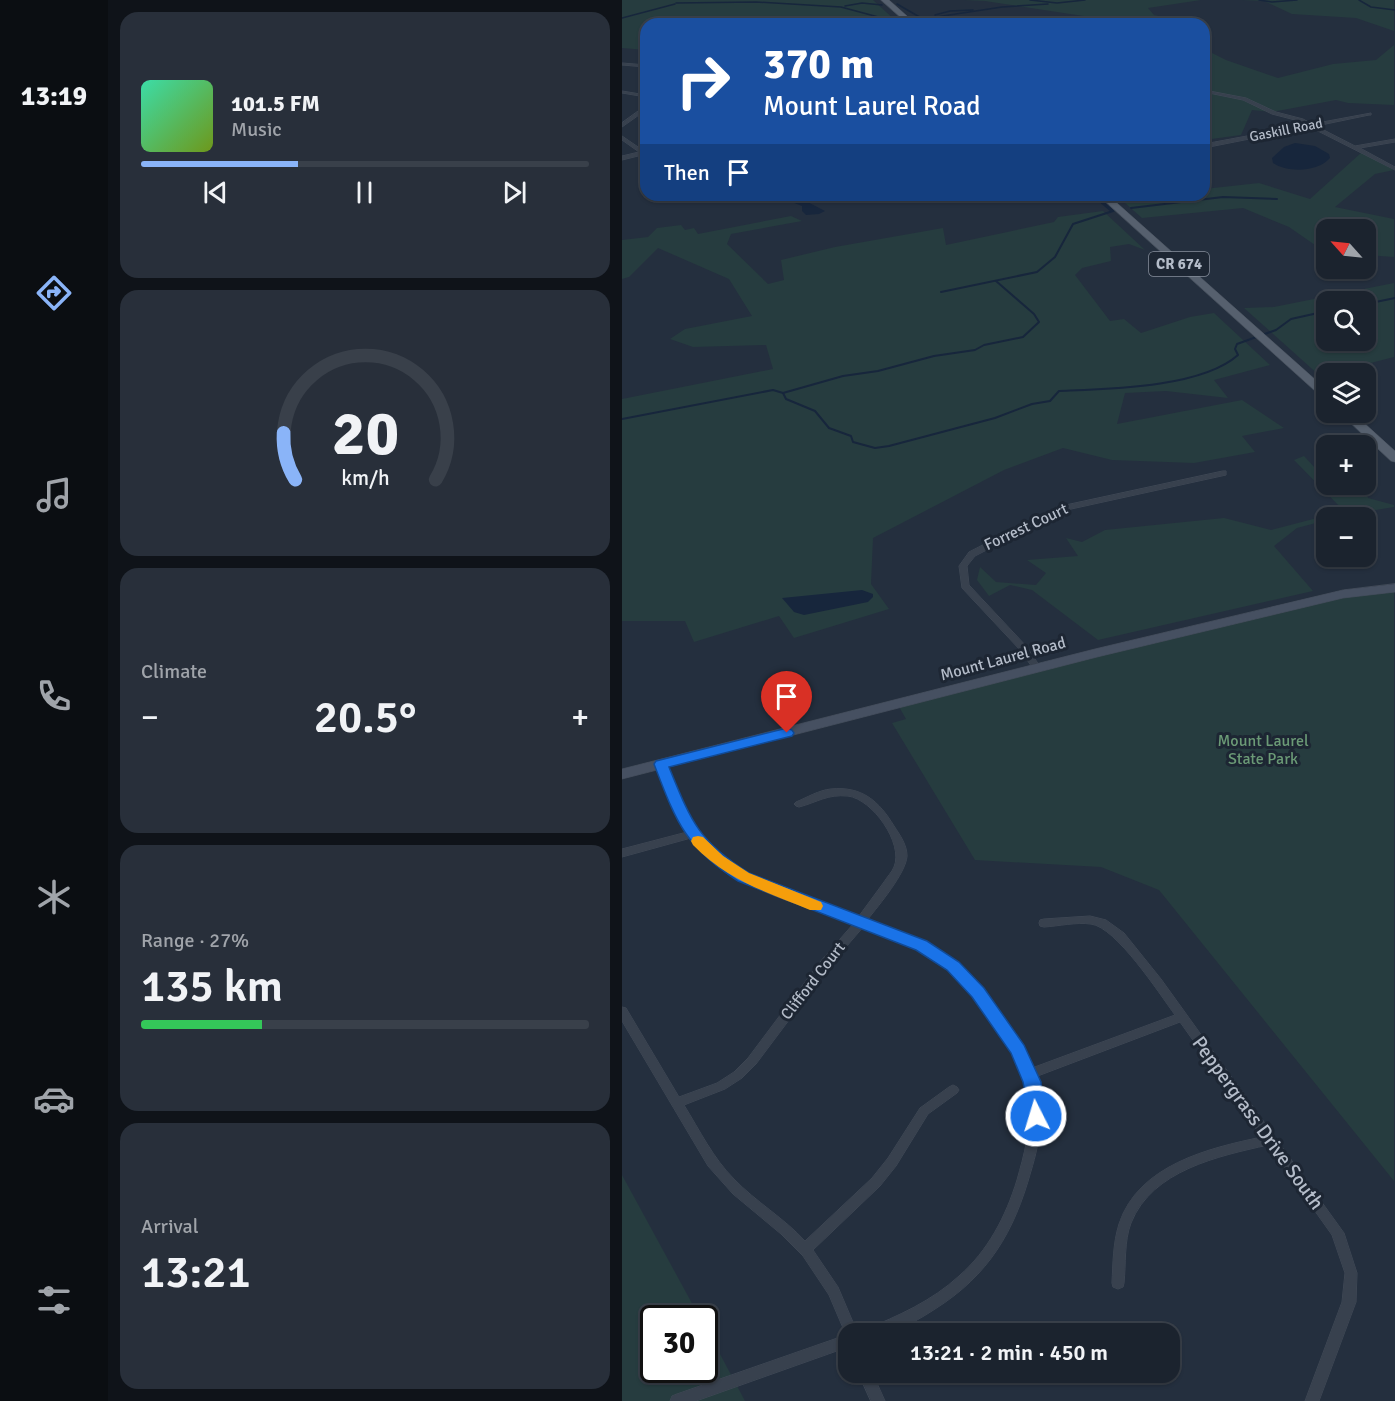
<!DOCTYPE html>
<html lang="en">
<head>
<meta charset="utf-8">
<style>
	body { margin:0; font-family:Signika,sans-serif; background:#282f3a; color:#f1f3f6; height:100vh; display:flex; flex-direction:column; font-size:22px; white-space:nowrap }
	* { box-sizing:border-box; margin:0 }
	p { font-size:20px; color:#a0a4aa }
	.icon { flex:none; width:33px; height:33px; fill:none; stroke:currentColor; stroke-width:2; stroke-linecap:round; stroke-linejoin:round }
	.map { position:relative; flex:1; overflow:hidden }
	.panel { display:flex; flex-direction:column; gap:12px; padding:12px; background:#0f1319; width:514px }
	.panel>* { flex:none }
	.banner { position:absolute; left:18px; top:18px; width:570px; height:183px; border-radius:18px; box-shadow:0 2px 4px #0004,0 0 0 2px #39404a; background:#1a4fa0; color:#fff; overflow:hidden }
	.needle { width:39px; rotate:297deg }
	.tools { position:absolute; left:694px; top:219px; display:grid; gap:12px }
	.tools a { display:grid; place-items:center; width:60px; height:60px; border-radius:12px; background:#1b232e; box-shadow:0 2px 4px #0004,0 0 0 2px #39404a; font-size:30px }
	.speed { position:absolute; left:18px; top:1305px; display:flex; gap:12px; font-size:30px; font-weight:700; text-align:center }
	.speed>* { display:grid; place-content:center; width:78px; height:78px; border-radius:50%; background:#1b232e; box-shadow:0 2px 4px #0004,0 0 0 2px #39404a; line-height:1 }
	.speed .limit { border:3px solid #111; border-radius:9px; background:#fff; color:#111 }
	.pin { position:absolute; display:grid; place-items:center; width:51px; height:51px; color:#fff; margin:-62px -26px; border-radius:50% 50% 50% 0; rotate:-45deg; box-shadow:0 0 6px #0007 }
	.pin .icon { rotate:45deg }
	.me { position:absolute; width:66px; margin:-33px; rotate:355deg; stroke-linejoin:round; filter:drop-shadow(0 0 4px #0008) }
	.turn { display:flex; align-items:center; gap:21px; height:126px; padding:0 24px; font-size:27px }
	.turn .icon { width:78px; height:78px; stroke-width:2.5 }
	.turn b { display:block; font-size:42px; line-height:51px }
	.then { display:flex; align-items:center; height:57px; padding:0 24px; background:#0003; gap:12px; font-size:22px }
	.big { font-size:45px; font-weight:600; line-height:1.1 }
	.panel .card { flex:1; display:flex; flex-direction:column; justify-content:center; gap:9px; min-width:0; padding:0 21px; border-radius:18px; background:#282f3a }
	.panel .dial { align-items:center; gap:0 }
	.dial svg { height:156px; overflow:visible; fill:none; stroke:#39404a; stroke-width:7; stroke-linecap:round; text-anchor:middle }
	.dial text { fill:#f1f3f6; stroke:none }
	.song { display:flex; align-items:center; gap:18px }
	.cover { width:72px; height:72px; border-radius:9px; background:linear-gradient(135deg,hsl(160 70% 55%),hsl(80 70% 35%)) }
	.played { height:6px; border-radius:3px; background:linear-gradient(90deg,#8ab4f8 35%,#39404a 35%) }
	.keys { display:flex; justify-content:space-around; direction:ltr }
	.heat { display:flex; justify-content:space-between; align-items:center; font-size:33px; direction:ltr }
	.charge { height:9px; border-radius:4px; background:linear-gradient(90deg,#34c759 27%,#39404a 0) }
	.trip { position:absolute; left:216px; top:1323px; width:342px; height:60px; border-radius:18px; background:#1b232e; box-shadow:0 2px 4px #0004,0 0 0 2px #39404a; font-weight:600; line-height:60px; text-align:center }
	main { display:flex; flex:1; min-height:0 }
	.tabs { display:flex; flex-direction:column; width:108px; justify-content:space-around; align-items:center; background:#0b0e12; color:#a0a4aa }
	.tabs .icon { width:42px; height:42px }
	.tabs .on { color:#8ab4f8 }
	.tabs b { font-size:27px; color:#f1f3f6 }
	.map>svg:first-child { display:block }
	.green { fill:#263c3f; fill-rule:evenodd }
	.water { fill:#17263c }
	.lines { fill:none; stroke-linecap:round; stroke-linejoin:round }
	.stream-far1 { stroke:#17263c; stroke-width:1.5 }
	.stream { stroke:#17263c; stroke-width:2 }
	.canal { fill:#17263c; fill-rule:evenodd }
	.minor-casing { stroke:#414a57; stroke-width:1 }
	.secondary-casing { stroke:#414a57; stroke-width:1 }
	.primary-casing { stroke:#414a57; stroke-width:1 }
	.minor { fill:#38414e; fill-rule:evenodd }
	.secondary { fill:#465061; fill-rule:evenodd }
	.primary { fill:#56606e; fill-rule:evenodd }
	.route { fill:#1a73e8; stroke:#114b97; stroke-width:1.5 }
	.slow { fill:#f59e0b }
	.labels { text-anchor:middle; dominant-baseline:central; stroke-width:6; stroke-linejoin:round; paint-order:stroke }
	.far-street-label { font-size:14px; fill:#b4bcc9; stroke:#1d2633 }
	.shield { fill:#1d2633; stroke:#878f9c; stroke-width:1.5 }
	.shield-label { font-size:15px; font-weight:bold; fill:#b4bcc9 }
	.street-label { font-size:16px; fill:#b4bcc9; stroke:#1d2633 }
	.park-label { font-size:16px; fill:#6b9a76; stroke:#1d2633 }
	.near-street-label { font-size:20px; fill:#b4bcc9; stroke:#1d2633 }
</style>
</head>
<body>
<main>
<nav class="tabs">
<b>13:19</b>
<svg class="icon on" aria-label="directions" viewBox="0 0 24 24"><path d="M12 3l9 9-9 9-9-9zM9 14v-3h6M13 9l2 2-2 2"/></svg>
<svg class="icon" aria-label="music" viewBox="0 0 24 24"><path d="M9 18V5l10-2v13"/><circle cx="6" cy="18" r="3"/><circle cx="16" cy="16" r="3"/></svg>
<svg class="icon" aria-label="phone" viewBox="0 0 24 24"><path d="M5 4h4l2 5-3 2q2 4 5 5l2-3 5 2v4C11 20 4 13 5 4z"/></svg>
<svg class="icon" aria-label="climate" viewBox="0 0 24 24"><path d="M12 3v18M4 7l16 10M4 17L20 7"/></svg>
<svg class="icon" aria-label="car" viewBox="0 0 24 24"><path d="M5 17H2v-5l4-1 3-4h7l3 4 3 1v5h-3M9 17h6M6 11h13"/><circle cx="7" cy="17" r="2"/><circle cx="17" cy="17" r="2"/></svg>
<svg class="icon" aria-label="filters" viewBox="0 0 24 24"><path d="M4 7h16M4 17h16"/><circle cx="9" cy="7" r="2"/><circle cx="15" cy="17" r="2"/></svg>
</nav>
<section class="panel">
<div class="card">
<div class="song"><i class="cover"></i><div><b>101.5 FM</b><p>Music</p></div></div>
<div class="played"></div>
<div class="keys"><svg class="icon" aria-label="previous" viewBox="0 0 24 24"><path d="M18 5L8 12l10 7zM5 5v14"/></svg><svg class="icon" aria-label="pause" viewBox="0 0 24 24"><path d="M8 5v14M16 5v14"/></svg><svg class="icon" aria-label="next" viewBox="0 0 24 24"><path d="M6 5l10 7-10 7zM19 5v14"/></svg></div>
</div>
<div class="card dial"><svg viewBox="0 0 100 80">
<path d="M14 69A42 42 0 1 1 86 69"/>
<path d="M14 69A42 42 0 0 1 8 45" stroke="#8ab4f8"/>
<text x="50" y="56" font-size="32" font-weight="700">20</text>
<text x="50" y="72" font-size="11">km/h</text>
</svg></div>
<div class="card"><p>Climate</p>
<div class="heat"><a>−</a><b class="big">20.5°</b><a>+</a></div>
</div>
<div class="card"><p>Range · 27%</p><b class="big">135 km</b><div class="charge"></div></div>
<div class="card"><p>Arrival</p><b class="big">13:21</b></div>
</section>
<div class="map">
<svg width="773" height="1401" viewBox="0 0 773 1401">
	<rect width="100%" height="100%" fill="#242f3e"/>
	<!-- green -->
	<g class="green">
		<polygon points="0,0 251,0 275,22 261,20 235,24 24,24 24,50 0,48"/>
		<polygon points="342,0 579,0 526,8 532,15 576,24 514,24 363,1"/>
		<polygon points="620,0 772,0 772,31 734,18 670,14 642,1"/>
		<polygon points="772,45 772,105 726,103 714,100 650,112 630,110 619,135 582,140 582,49 604,60 656,78 711,64 754,60"/>
		<polygon points="740,152 772,170 753,174 713,207 772,219 772,257 744,255 744,230 705,230 703,252 667,227 621,208 520,218 503,203 573,196 582,195 582,189 637,183 688,199"/>
		<polygon points="481,211 523,250 507,244 488,247 489,261 460,268 453,275 488,321 502,319 519,333 568,317 592,313 648,365 592,380 606,398 544,391 503,393 495,424 620,400 662,428 620,436 633,452 572,463 490,460 441,448 382,470 251,538 249,584 267,609 172,638 157,616 72,642 63,621 0,621 0,399 151,369 144,345 71,347 48,339 63,329 130,316 107,279 36,248 7,277 0,279 0,240 26,237 35,228 59,225 63,230 72,228 76,234 169,216 180,221 109,234 105,244 146,284 162,280 159,260 213,247 321,228 324,245 432,222 436,217"/>
		<path d="M 772,283 L 772,357 L 698,376 L 622,308 L 652,307 ZM 705,302 L 744,302 L 744,340 L 705,340 Z"/>
		<polygon points="682,456 705,481 705,484 742,485 746,498 772,505 772,507 705,518 705,520 675,528 652,546 691,591 476,640 410,590 388,585 367,596 355,580 358,567 374,582 414,585 424,573 405,560 456,556 444,538 460,542 483,530 602,518 649,530 722,511 672,460"/>
		<polygon points="772,589 772,1181 537,890 479,867 353,860 270,723 284,719 276,705 721,594"/>
		<polygon points="0,1175 78,1318 32,1318 32,1370 82,1370 83,1326 123,1401 0,1401"/>
	</g>
	<!-- water -->
	<g class="water">
		<path d="M 673,143 L 693,146 L 707,154 L 708,158 C 696,172 666,173 651,163 L 650,158 L 662,147 Z"/>
		<polygon points="152,195 172,195 203,211 197,214 184,215 180,211 180,206"/>
		<polygon points="240,590 251,594 251,597 246,602 182,615 172,612 160,598"/>
	</g>
	<g class="lines">
		<!-- stream-far1 -->
		<g class="stream-far1">
			<polyline points="408,0 435,3 463,0"/>
			<polyline points="637,0 650,2 675,0"/>
			<polyline points="737,0 749,7 773,10"/>
			<polyline points="54,3 134,2 219,7 260,18 274,19"/>
			<polyline points="275,4 301,19 380,7 426,4"/>
			<polyline points="223,6 240,3 260,5"/>
			<polyline points="313,15 328,11 351,10"/>
			<polyline points="0,18 53,4"/>
		</g>
		<!-- stream -->
		<g class="stream">
			<polyline points="509,208 601,197 655,199"/>
			<polyline points="319,292 415,272 433,257 451,224 491,211"/>
			<polyline points="744,304 773,298"/>
			<path d="M 161,393 L 164,399 L 193,411 L 207,428 L 229,436 L 231,442 L 253,448 L 267,446 L 373,418 L 410,404 L 428,401 L 437,391 C 485,389 579,388 616,355 L 613,349 L 615,344 L 654,330 L 669,319 L 705,311"/>
			<polyline points="0,419 151,390 161,393 221,376 256,371 312,356 353,350 362,345 401,337 417,322 412,314 374,281"/>
		</g>
		<!-- canal -->
		<polygon class="canal" points="469,195 476,195 494,211 489,212"/>
		<defs>
			<g id="minor">
				<polygon points="0,63 24,65 24,67 0,65"/>
				<polygon points="582,90 624,98 654,112 681,119 690,124 749,113 749,115 747,115 694,126 733,146 773,139 773,142 738,148 773,167 773,170 688,127 582,148 582,144 684,125 677,121 650,114 621,100 582,92"/>
				<polygon points="0,91 24,95 24,97 0,93"/>
				<polygon points="22,107 24,107 24,110 0,127 0,123"/>
				<polygon points="0,136 22,151 24,150 24,154 0,160 0,156 17,152 0,140"/>
				<polygon points="601,471 604,471 604,475 440,511 353,556 345,566 347,585 405,647 419,668 418,670 412,670 399,651 340,588 337,566 347,552 435,507"/>
				<path d="M 39,761 L 44,764 C 54,789 63,816 80,838 C 115,883 185,899 237,916 C 245,905 254,893 262,882 C 265,877 270,872 272,867 C 282,843 250,799 226,796 C 205,794 196,802 177,807 L 174,806 L 172,804 L 174,802 C 184,798 197,790 209,789 C 240,786 257,801 272,826 C 278,835 285,845 285,856 C 284,873 257,905 246,919 C 279,931 315,944 341,969 C 356,982 368,999 379,1016 C 391,1032 403,1050 410,1068 L 553,1015 C 537,993 494,927 469,924 C 454,922 437,926 422,927 L 418,926 L 417,923 L 418,920 L 422,919 L 468,916 L 484,920 L 502,933 L 539,979 L 722,1233 L 735,1273 L 734,1302 L 697,1401 L 683,1401 L 720,1302 L 723,1273 L 710,1235 L 646,1145 C 597,1156 530,1170 509,1223 C 502,1241 504,1264 502,1283 L 501,1287 L 496,1289 L 491,1287 L 490,1283 C 491,1263 491,1243 497,1224 C 516,1165 587,1148 640,1137 L 558,1022 L 413,1077 C 424,1108 418,1141 409,1171 C 392,1232 367,1275 313,1309 C 301,1317 277,1331 263,1334 C 256,1335 248,1334 241,1334 L 242,1330 C 276,1316 310,1301 337,1276 C 366,1251 384,1216 395,1180 C 402,1155 409,1130 407,1103 C 404,1062 359,994 327,969 C 302,949 271,937 242,926 L 206,968 L 134,1064 L 120,1078 L 103,1089 L 62,1105 C 78,1131 91,1158 112,1179 C 134,1202 162,1218 183,1241 L 250,1178 L 266,1158 L 298,1108 L 327,1087 L 331,1085 L 335,1087 L 337,1090 L 335,1093 L 306,1114 L 274,1166 L 258,1186 L 191,1250 L 216,1287 L 236,1334 L 226,1334 L 226,1347 L 74,1401 L 48,1401 L 50,1396 L 55,1394 L 224,1335 L 207,1295 L 181,1256 L 159,1234 L 111,1194 L 86,1166 L 0,1021 L 0,1007 L 4,1008 L 57,1097 L 95,1083 L 112,1072 L 126,1058 L 198,962 L 232,923 C 179,904 103,888 69,838 L 0,857 L 0,849 L 65,832 L 50,803 L 34,764 Z"/>
				<polygon points="236,1372 250,1372 263,1401 249,1401"/>
			</g>
			<polygon id="secondary" points="773,584 773,592 721,598 475,657 0,779 0,769 473,649 721,590"/>
			<g id="primary">
				<polygon points="259,0 267,0 294,24 286,24"/>
				<polygon points="476,195 486,195 705,390 705,399 701,398"/>
				<polygon points="717,412 730,412 773,451 773,462 769,461"/>
			</g>
		</defs>
		<!-- minor casing -->
		<use href="#minor" class="minor-casing"/>
		<!-- secondary casing -->
		<use href="#secondary" class="secondary-casing"/>
		<!-- primary casing -->
		<use href="#primary" class="primary-casing"/>
		<!-- minor -->
		<use href="#minor" class="minor"/>
		<!-- secondary -->
		<use href="#secondary" class="secondary"/>
		<!-- primary -->
		<use href="#primary" class="primary"/>
	</g>
	<!-- route -->
	<path class="route" d="M 165,728 L 170,730 L 172,733 L 170,736 L 47,767 C 69,821 76,841 127,873 L 305,941 L 337,962 L 362,988 L 402,1045 L 419,1082 L 423,1116 L 420,1121 L 414,1123 L 408,1121 L 401,1082 L 389,1053 L 350,997 L 325,970 L 294,950 L 116,881 C 62,846 54,821 32,764 L 34,761 Z"/>
	<!-- slow -->
	<path class="slow" d="M 76,836 L 81,837 L 101,856 L 127,873 L 199,902 L 201,906 L 199,910 L 188,910 C 142,891 107,881 71,845 L 69,841 L 71,837 Z"/>
	<g class="labels">
		<!-- far-street labels -->
		<g class="far-street-label">
			<text transform="translate(664 130) rotate(-11)">Gaskill Road</text>
		</g>
		<!-- shield labels -->
		<rect class="shield" x="527" y="252" width="60" height="24" rx="4.5"/>
		<g class="shield-label">
			<text x="557" y="264">CR 674</text>
		</g>
		<!-- street labels -->
		<g class="street-label">
			<text transform="translate(404 527) rotate(-25)">Forrest Court</text>
			<text transform="translate(381 659) rotate(-15)">Mount Laurel Road</text>
			<text transform="translate(191 981) rotate(-52)">Clifford Court</text>
		</g>
		<!-- park labels -->
		<g class="park-label">
			<text x="641" y="741">Mount Laurel<tspan x="641" dy="18">State Park</tspan></text>
		</g>
		<!-- near-street labels -->
		<g class="near-street-label">
			<text transform="translate(636 1123) rotate(54)">Peppergrass Drive South</text>
		</g>
	</g>
</svg>
<div class="tools">
<a><svg class="needle" viewBox="-14 -14 28 28"><path d="M0-13l5 13h-10z" fill="#e53935"/><path d="M0 13l5-13h-10z" fill="#a0a4aa"/></svg></a>
<a><svg class="icon" aria-label="search" viewBox="0 0 24 24"><circle cx="10" cy="10" r="6"/><path d="M15 15l6 6"/></svg></a>
<a><svg class="icon" aria-label="layers" viewBox="0 0 24 24"><path d="M12 4l9 5-9 5-9-5zM3 14l9 5 9-5"/></svg></a>
<a>+</a>
<a>−</a>
</div>
<div class="speed"><div class="limit">30</div></div>
<div class="pin" style="left:165px;top:733px;background:#d93025"><svg class="icon" aria-label="arrive" viewBox="0 0 24 24"><path d="M6 21V4h12l-3 4 3 4H6"/></svg></div>
<svg class="me" style="left:414px;top:1116px" viewBox="-20 -20 40 40"><circle r="17" fill="#1a73e8" stroke="#fff" stroke-width="3"/><path d="M0-11L8 9 0 5-8 9z" fill="#fff"/></svg>
<div class="trip">13:21 · 2 min · 450 m</div>
<div class="banner">
<div class="turn"><svg class="icon" aria-label="right" viewBox="0 0 24 24"><path d="M7 20v-9h11M14 6l5 5-5 5"/></svg><div><b>370 m</b>Mount Laurel Road</div></div>
<div class="then">Then<svg class="icon" aria-label="arrive" viewBox="0 0 24 24"><path d="M6 21V4h12l-3 4 3 4H6"/></svg></div>
</div>
</div>
</main>
</body>
</html>
